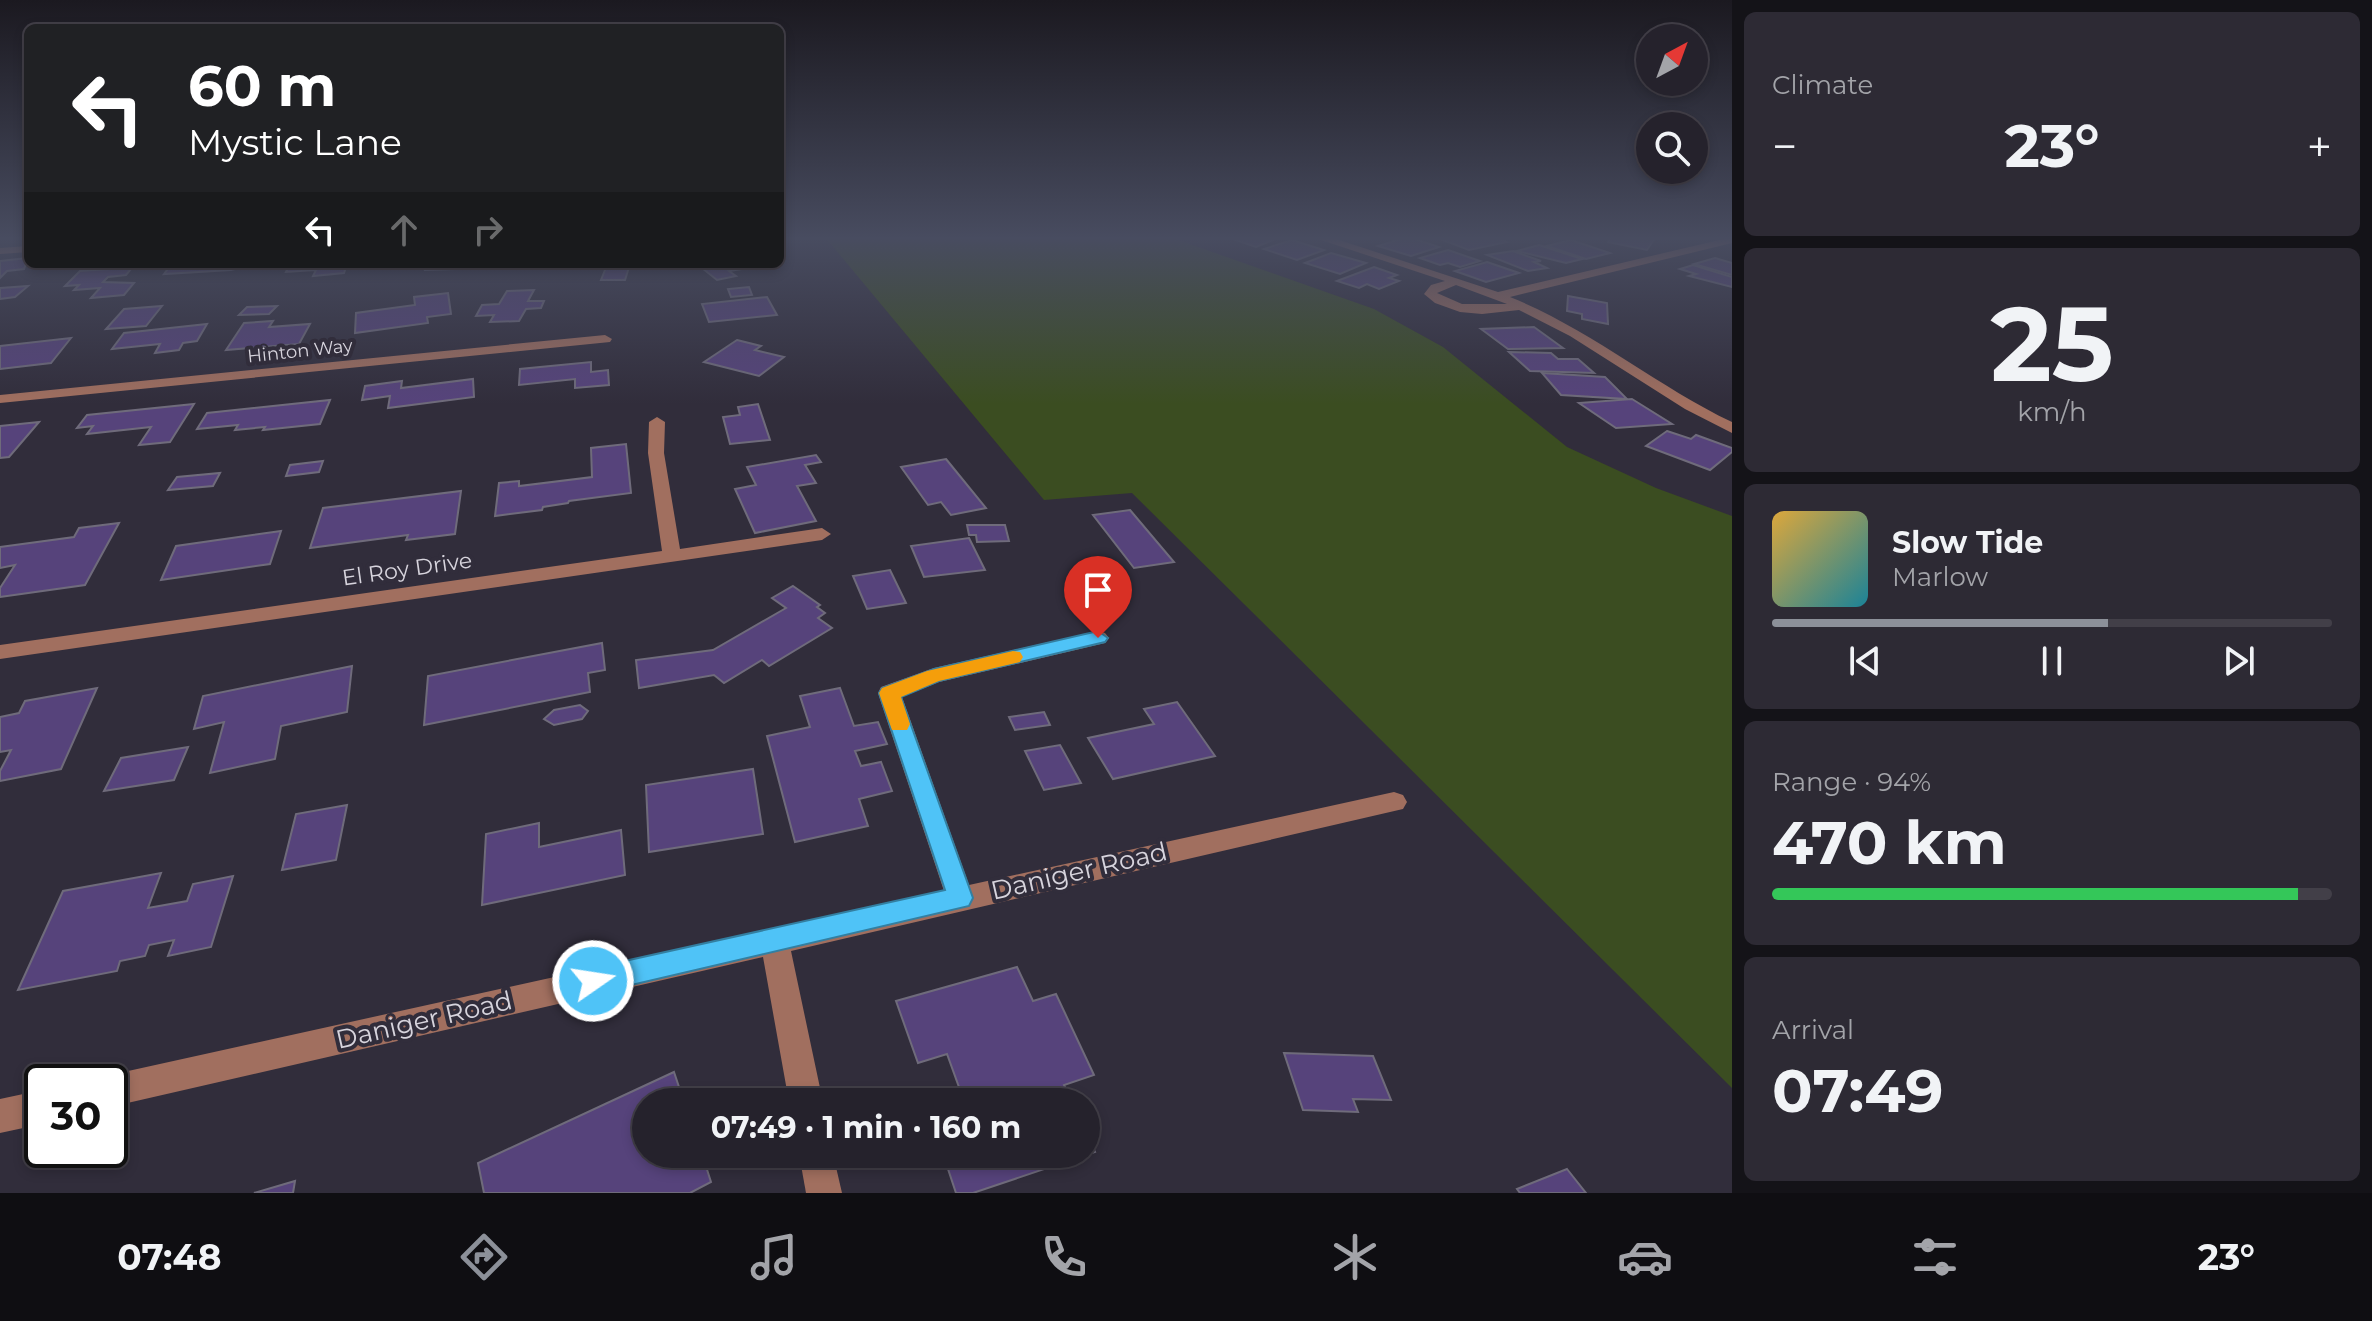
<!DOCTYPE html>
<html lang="en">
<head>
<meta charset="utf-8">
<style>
	body { margin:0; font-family:Montserrat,sans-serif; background:#2d2a34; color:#f1f3f6; height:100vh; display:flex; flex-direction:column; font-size:30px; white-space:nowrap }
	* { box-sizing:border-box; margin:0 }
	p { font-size:26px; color:#a3a4a9 }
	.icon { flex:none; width:44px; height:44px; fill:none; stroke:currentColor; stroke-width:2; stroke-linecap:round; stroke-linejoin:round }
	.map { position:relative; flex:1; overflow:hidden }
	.sheet { display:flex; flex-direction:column; gap:12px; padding:12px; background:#141318; width:640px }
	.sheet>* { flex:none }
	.banner { position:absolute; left:24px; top:24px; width:760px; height:244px; border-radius:12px; box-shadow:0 4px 12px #0003,0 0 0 2px #423f48; background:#202124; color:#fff; overflow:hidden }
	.needle { width:52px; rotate:41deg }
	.buttons { position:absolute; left:1636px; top:24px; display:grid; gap:16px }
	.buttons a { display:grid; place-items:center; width:72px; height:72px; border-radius:50%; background:#25222c; box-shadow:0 4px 12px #0003,0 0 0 2px #423f48; font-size:40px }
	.speed { position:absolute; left:24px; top:1064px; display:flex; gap:16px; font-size:40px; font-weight:700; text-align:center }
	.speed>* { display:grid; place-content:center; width:104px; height:104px; border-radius:50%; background:#25222c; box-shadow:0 4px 12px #0003,0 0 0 2px #423f48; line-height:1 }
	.speed .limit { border:4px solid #111; border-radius:12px; background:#fff; color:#111 }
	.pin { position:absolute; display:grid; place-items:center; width:68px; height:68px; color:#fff; margin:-82px -34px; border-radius:50% 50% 50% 0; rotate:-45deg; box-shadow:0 0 8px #0007 }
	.pin .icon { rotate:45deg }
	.me { position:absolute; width:88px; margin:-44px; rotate:77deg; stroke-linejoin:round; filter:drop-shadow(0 0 6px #0008) }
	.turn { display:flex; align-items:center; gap:28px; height:168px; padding:0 32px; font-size:36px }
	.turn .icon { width:104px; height:104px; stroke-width:2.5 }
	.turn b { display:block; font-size:56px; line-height:68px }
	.lanes { display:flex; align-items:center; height:76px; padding:0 32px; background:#0003; justify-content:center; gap:40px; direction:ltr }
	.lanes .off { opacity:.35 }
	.big { font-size:60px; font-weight:700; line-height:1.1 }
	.sheet .card { flex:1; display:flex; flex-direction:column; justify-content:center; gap:12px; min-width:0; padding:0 28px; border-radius:12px; background:#2d2a34 }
	.sheet .dial { align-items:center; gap:0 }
	.dial b { font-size:104px; line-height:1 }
	.song { display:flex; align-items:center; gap:24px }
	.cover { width:96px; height:96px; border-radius:12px; background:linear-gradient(135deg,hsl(40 70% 55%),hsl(190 70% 35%)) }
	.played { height:8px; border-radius:4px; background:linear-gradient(90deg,#8c9099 60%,#423f48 60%) }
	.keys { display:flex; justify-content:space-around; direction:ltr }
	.heat { display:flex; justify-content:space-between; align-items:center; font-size:44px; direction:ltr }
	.charge { height:12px; border-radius:6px; background:linear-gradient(90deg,#34c759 94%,#423f48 0) }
	.trip { position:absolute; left:632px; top:1088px; width:468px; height:80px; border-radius:40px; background:#25222c; box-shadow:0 4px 12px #0003,0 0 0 2px #423f48; font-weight:700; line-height:80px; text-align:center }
	.dock { display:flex; height:128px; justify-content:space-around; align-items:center; background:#0f0e12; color:#a3a4a9 }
	.dock .icon { width:56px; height:56px }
	.dock .current { color:#8c9099 }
	.dock b { font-size:36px; color:#f1f3f6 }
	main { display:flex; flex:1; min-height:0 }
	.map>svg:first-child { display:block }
	.green { fill:#3b4d21 }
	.building { fill:#56437b; stroke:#6f6b7b; stroke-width:2 }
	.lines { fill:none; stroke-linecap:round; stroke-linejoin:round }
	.minor { fill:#a16f5f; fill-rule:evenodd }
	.route { fill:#4fc3f7; stroke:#337fa1; stroke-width:2 }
	.slow { fill:#f59e0b }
	.labels { text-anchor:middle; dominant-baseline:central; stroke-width:8; stroke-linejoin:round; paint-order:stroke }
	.far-street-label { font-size:18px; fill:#d7d4dd; stroke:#312d3b }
	.street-label { font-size:22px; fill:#d7d4dd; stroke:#312d3b }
	.near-street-label { font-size:26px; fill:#d7d4dd; stroke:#312d3b }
</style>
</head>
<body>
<main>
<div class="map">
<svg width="1732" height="1193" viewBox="0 0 1732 1193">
	<rect width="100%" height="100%" fill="#312d3b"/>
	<!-- green -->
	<polygon class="green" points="825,237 1170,237 1374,309 1443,347 1567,447 1656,488 1732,516 1732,1088 1132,493 1044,500"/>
	<!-- building -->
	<g class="building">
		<polygon points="1227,237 1280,237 1256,247"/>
		<polygon points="1408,237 1439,247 1411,256 1378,246"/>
		<polygon points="1448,237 1494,237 1507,242 1469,250 1440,239"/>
		<polygon points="1611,237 1652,237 1655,238 1647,250 1608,242"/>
		<polygon points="1292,240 1324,250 1297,260 1264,249"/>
		<polygon points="1571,240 1610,253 1586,259 1547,246"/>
		<polygon points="1539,245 1582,259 1566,263 1517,251"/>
		<polygon points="1448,250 1480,261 1460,267 1448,263 1440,265 1420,258"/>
		<polygon points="1513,251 1541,261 1534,262 1547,268 1528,271 1487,255"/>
		<polygon points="1331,253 1366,263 1340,274 1305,263"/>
		<polygon points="28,258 24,269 7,271 0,278 0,261"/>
		<polygon points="1715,258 1732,263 1732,275 1694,264"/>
		<polygon points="1487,262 1519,273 1486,282 1455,271"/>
		<polygon points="115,264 135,264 126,275 108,277 103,282 134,283 124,295 91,298 100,288 74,290 79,285 65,286 80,271 110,269"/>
		<polygon points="191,264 256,264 231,270 164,274 170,266"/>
		<polygon points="290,264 347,264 344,273 313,276 316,270 286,272"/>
		<polygon points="426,264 460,264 455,269 425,270"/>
		<polygon points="630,264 625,280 601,280 607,265 601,264"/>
		<polygon points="697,264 743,264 748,268 729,271 736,276 717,280"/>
		<polygon points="1693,265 1732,277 1732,287 1689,276 1696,274 1680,269"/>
		<polygon points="1374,267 1397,275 1389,278 1399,281 1379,289 1367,284 1359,288 1337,281"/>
		<polygon points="28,286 15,297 0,299 0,288"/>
		<polygon points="749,287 752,295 731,297 728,289"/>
		<polygon points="534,290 528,301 544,301 541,308 526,309 519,321 490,322 494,315 476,316 482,305 499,304 507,291"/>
		<polygon points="448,293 451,314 427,317 428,323 355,333 356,313 415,305 414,297"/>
		<polygon points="1568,296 1607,303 1608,324 1582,319 1582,314 1567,311"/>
		<polygon points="767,297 777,315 709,322 702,304"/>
		<polygon points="162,306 146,326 106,329 124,309"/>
		<polygon points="277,306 269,314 239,315 247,307"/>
		<polygon points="273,321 269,327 310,324 299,344 226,350 244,323"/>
		<polygon points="207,324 197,341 183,343 179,350 155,353 160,344 112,349 124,333"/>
		<polygon points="1534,327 1563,348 1508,349 1481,329"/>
		<polygon points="71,338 51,363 0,369 0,346"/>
		<polygon points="737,340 761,346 755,350 784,357 759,376 704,362"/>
		<polygon points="1509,352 1551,353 1558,359 1578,359 1594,373 1530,371"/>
		<polygon points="591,362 591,372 608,370 609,385 575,388 575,379 519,385 520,369"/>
		<polygon points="1542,373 1605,377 1627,399 1561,395"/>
		<polygon points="473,379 474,397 388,408 390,396 362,400 365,386 402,381 401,388"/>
		<polygon points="1632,399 1672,424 1616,428 1579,403"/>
		<polygon points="330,400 320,424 263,430 265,427 235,430 238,425 197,429 207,413"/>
		<polygon points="194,404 170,442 139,445 151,427 87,434 93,426 77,428 87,415"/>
		<polygon points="758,404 770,440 730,444 723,417 740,415 738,407"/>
		<polygon points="39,422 9,457 0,458 0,426"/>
		<polygon points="1667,431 1691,439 1696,435 1732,448 1732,452 1710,470 1646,446"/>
		<polygon points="626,444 631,493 569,501 568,503 543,507 542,510 495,516 499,483 519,481 519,486 592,477 591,448"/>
		<polygon points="816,455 821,462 805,465 816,483 797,486 816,521 755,533 735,489 756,485 747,467"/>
		<polygon points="946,459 986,508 951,515 941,502 928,505 901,467"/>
		<polygon points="323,461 319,472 286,476 290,465"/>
		<polygon points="220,473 213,486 168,490 177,477"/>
		<polygon points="461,491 455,534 406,540 408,535 310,548 323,508"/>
		<polygon points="1130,510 1174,562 1134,568 1093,515"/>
		<polygon points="119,523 85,585 0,597 0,588 15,565 0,568 0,547 74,537 79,528"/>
		<polygon points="967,525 1005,525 1009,541 977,542 976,535 969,535"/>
		<polygon points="281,531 270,564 161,580 176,546"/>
		<polygon points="969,538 985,570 924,577 911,546"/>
		<polygon points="890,570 906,603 867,609 853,576"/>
		<polygon points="793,586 820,605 817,607 825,613 818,618 832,628 769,666 762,660 724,683 714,675 639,688 636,660 713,650 786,608 772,598"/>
		<polygon points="602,643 605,670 588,673 590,692 424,725 428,676"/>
		<polygon points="352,666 347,712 281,726 275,759 210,773 224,722 194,729 203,696"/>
		<polygon points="97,688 61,769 0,781 0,771 11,750 0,752 0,717 19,713 25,701"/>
		<polygon points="840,688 854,726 878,722 887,744 855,751 861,766 881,762 892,791 859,799 868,826 795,842 767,736 810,727 800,696"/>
		<polygon points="1177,702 1215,756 1113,779 1088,738 1154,724 1144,709"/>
		<polygon points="580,705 588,711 582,719 554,725 544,719 554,710"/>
		<polygon points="1044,712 1050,725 1015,730 1009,717"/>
		<polygon points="1060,745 1081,783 1044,790 1025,751"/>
		<polygon points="188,747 174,780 104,791 121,758"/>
		<polygon points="753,769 763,834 649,852 646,785"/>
		<polygon points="347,805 336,860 282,870 296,814"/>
		<polygon points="539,823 539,847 621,830 625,875 482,905 486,834"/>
		<polygon points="161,873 148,908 187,901 193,884 233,876 211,947 168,956 174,940 149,945 145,956 120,961 117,971 18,990 63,891"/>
		<polygon points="1017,967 1033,1001 1056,994 1094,1075 1064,1085 1072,1102 926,1102 960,1090 947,1054 918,1063 896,1001"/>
		<polygon points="1284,1053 1373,1056 1391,1100 1353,1099 1358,1112 1303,1110"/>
		<polygon points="674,1072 684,1102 646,1102 646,1154 702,1154 711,1182 690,1193 484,1193 478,1163"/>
		<polygon points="1086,1133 1095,1152 973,1193 956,1193 943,1154 1086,1154"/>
		<polygon points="1567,1169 1586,1193 1520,1193 1517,1189"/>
		<polygon points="295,1181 293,1193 254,1193"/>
	</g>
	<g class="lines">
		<!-- minor -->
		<g class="minor">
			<path d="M 1312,237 L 1330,237 L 1498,292 L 1732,237 L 1732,243 L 1510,297 C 1590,329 1655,385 1732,422 L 1732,433 L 1685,409 L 1570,336 L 1519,310 L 1482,314 L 1460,312 L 1435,303 L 1424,294 L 1431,285 L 1445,281 ZM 1456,285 L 1507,304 L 1462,304 L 1437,293 Z"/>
			<polygon points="28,246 28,252 0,254 0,248"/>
			<polygon points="605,335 612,339 610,342 0,403 0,395"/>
			<polygon points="657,417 665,422 664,453 680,549 822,528 831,534 822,540 0,659 0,645 662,551 648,453 649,422"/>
			<polygon points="1098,631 1105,633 1109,638 1105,643 939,682 902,697 969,885 1394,792 1403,795 1407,802 1403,809 791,951 823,1102 789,1102 763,957 110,1107 110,1082 97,1082 110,1075 944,891 878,693 881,687 934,668"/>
			<polygon points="42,1090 42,1124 0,1133 0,1099"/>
			<polygon points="799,1154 833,1154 842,1193 806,1193"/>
		</g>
	</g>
	<!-- sky -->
	<linearGradient id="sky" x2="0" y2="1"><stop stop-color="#1b1920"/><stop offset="0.59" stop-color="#484c60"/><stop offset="1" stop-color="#484c60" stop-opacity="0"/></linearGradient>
	<rect width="1732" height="404" fill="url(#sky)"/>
	<!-- route -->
	<polygon class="route" points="1098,631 1108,638 1105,642 939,681 901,697 973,898 969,906 593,994 583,990 579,981 583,972 593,968 945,890 879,693 882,688 934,669"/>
	<!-- slow -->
	<polygon class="slow" points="1013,651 1020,652 1023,657 1020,662 939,681 901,697 910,724 907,730 892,730 879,693 882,688 927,671"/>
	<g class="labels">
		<!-- far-street labels -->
		<g class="far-street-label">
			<text transform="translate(300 351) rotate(-6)">Hinton Way</text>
		</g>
		<!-- street labels -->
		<g class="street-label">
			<text transform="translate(407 569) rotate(-8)">El Roy Drive</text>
		</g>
		<!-- near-street labels -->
		<g class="near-street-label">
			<text transform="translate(1079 871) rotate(-13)">Daniger Road</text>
			<text transform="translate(424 1020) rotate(-13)">Daniger Road</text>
		</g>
	</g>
</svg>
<div class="buttons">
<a><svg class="needle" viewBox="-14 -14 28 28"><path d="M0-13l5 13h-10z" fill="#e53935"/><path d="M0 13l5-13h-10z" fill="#a3a4a9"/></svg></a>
<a><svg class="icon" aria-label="search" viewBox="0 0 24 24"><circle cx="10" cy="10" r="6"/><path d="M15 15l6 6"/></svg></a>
</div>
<div class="speed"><div class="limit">30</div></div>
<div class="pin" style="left:1098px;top:638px;background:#d93025"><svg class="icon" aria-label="arrive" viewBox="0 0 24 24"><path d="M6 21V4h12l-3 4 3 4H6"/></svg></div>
<svg class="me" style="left:593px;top:981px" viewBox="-20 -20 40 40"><circle r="17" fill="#4fc3f7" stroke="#fff" stroke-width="3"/><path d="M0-11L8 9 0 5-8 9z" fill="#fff"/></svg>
<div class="trip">07:49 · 1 min · 160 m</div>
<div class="banner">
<div class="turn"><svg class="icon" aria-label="left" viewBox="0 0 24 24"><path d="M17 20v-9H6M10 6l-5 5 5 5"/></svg><div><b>60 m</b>Mystic Lane</div></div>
<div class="lanes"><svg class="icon" aria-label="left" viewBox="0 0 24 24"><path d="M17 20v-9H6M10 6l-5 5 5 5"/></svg><svg class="icon off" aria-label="ahead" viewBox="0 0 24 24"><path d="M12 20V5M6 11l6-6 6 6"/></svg><svg class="icon off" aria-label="right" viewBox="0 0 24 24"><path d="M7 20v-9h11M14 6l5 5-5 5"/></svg></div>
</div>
</div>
<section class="sheet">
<div class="card"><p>Climate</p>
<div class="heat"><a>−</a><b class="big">23°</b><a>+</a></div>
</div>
<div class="card dial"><b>25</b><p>km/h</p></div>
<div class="card">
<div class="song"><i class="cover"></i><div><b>Slow Tide</b><p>Marlow</p></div></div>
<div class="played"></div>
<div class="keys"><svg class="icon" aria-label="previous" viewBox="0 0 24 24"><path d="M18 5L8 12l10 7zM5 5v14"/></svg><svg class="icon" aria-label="pause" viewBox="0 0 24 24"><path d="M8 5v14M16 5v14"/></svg><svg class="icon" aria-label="next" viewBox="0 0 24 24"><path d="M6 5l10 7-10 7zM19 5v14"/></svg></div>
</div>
<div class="card"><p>Range · 94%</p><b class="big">470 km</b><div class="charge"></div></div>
<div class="card"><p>Arrival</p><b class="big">07:49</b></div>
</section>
</main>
<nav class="dock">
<b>07:48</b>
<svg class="icon current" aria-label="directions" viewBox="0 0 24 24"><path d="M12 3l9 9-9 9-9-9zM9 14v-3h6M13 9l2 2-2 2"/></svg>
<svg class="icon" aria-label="music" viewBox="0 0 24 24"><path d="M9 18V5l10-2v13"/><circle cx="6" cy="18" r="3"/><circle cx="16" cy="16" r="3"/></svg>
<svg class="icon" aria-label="phone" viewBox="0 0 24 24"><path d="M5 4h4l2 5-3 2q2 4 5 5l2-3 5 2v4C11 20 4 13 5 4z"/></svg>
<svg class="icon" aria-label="climate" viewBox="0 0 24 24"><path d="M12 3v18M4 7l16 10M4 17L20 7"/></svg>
<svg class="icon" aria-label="car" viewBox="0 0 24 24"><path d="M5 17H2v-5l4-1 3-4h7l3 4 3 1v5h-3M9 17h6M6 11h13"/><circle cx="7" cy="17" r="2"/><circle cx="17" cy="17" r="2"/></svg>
<svg class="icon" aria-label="filters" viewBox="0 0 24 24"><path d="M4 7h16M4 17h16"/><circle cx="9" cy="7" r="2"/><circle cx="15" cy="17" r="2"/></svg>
<b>23°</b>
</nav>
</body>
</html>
